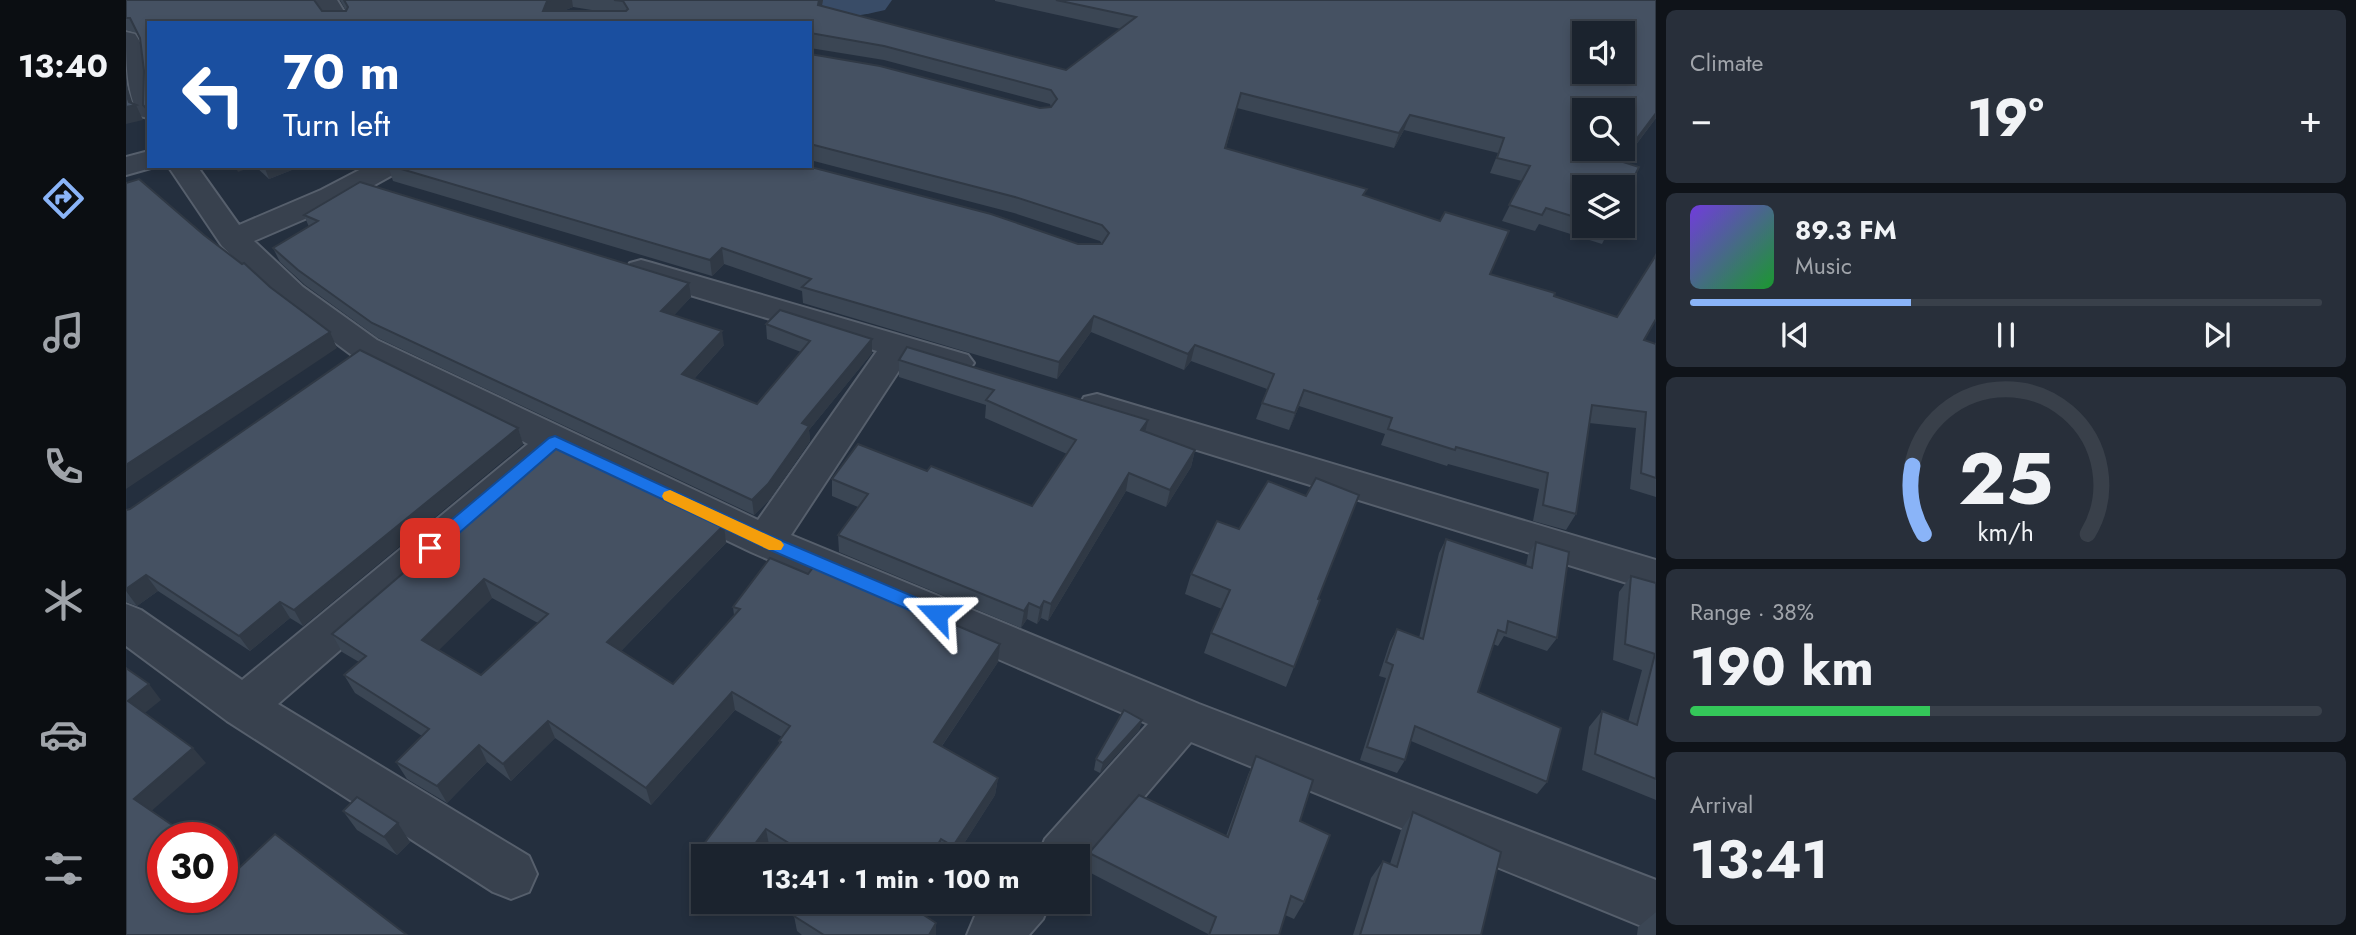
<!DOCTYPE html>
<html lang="en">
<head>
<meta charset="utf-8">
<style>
	body { margin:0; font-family:Jost,sans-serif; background:#282f3a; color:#f1f3f6; height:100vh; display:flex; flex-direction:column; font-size:26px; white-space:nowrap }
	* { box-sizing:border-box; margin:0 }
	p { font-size:23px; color:#a0a4aa }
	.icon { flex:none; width:38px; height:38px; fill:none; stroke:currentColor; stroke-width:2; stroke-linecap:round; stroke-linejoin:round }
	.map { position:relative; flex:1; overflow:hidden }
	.side { display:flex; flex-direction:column; gap:10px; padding:10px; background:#0f1319; width:700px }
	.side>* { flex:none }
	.guide { position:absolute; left:21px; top:21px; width:665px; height:147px; border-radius:0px; box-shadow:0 4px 10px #0003,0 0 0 2px #39404a; background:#1a4fa0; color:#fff; overflow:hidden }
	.buttons { position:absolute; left:1446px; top:21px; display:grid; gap:14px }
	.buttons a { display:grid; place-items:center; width:63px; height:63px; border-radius:0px; background:#1b232e; box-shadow:0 4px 10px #0003,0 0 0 2px #39404a; font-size:35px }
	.speed { position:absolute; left:21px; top:822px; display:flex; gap:14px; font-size:35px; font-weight:700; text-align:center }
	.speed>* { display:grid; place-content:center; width:91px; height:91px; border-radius:50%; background:#1b232e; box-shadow:0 4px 10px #0003,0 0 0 2px #39404a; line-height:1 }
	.speed .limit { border:10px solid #d22; background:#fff; color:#111 }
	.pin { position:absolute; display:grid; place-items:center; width:60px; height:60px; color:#fff; margin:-30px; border-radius:14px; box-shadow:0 4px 10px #0006 }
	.me { position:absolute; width:77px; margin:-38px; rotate:293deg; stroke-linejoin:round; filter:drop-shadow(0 0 5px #0008) }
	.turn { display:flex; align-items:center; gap:24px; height:147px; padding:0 21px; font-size:32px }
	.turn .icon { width:91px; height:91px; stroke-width:2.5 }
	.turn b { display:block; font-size:49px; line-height:60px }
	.big { font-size:52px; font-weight:700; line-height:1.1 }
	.side .tile { flex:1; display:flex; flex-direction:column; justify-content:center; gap:10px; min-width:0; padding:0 24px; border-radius:10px; background:#282f3a }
	.side .dial { align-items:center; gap:0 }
	.dial svg { height:182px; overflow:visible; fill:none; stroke:#39404a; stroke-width:7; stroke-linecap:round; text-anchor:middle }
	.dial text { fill:#f1f3f6; stroke:none }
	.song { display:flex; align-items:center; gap:21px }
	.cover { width:84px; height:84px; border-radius:10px; background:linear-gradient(135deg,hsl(260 70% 55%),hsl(130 70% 35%)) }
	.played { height:7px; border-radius:4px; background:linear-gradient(90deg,#8ab4f8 35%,#39404a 35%) }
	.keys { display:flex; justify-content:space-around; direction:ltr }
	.heat { display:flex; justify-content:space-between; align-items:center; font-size:38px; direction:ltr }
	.charge { height:10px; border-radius:5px; background:linear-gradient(90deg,#34c759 38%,#39404a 0) }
	.trip { position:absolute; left:565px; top:844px; width:399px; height:70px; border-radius:0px; background:#1b232e; box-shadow:0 4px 10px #0003,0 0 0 2px #39404a; font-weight:700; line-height:70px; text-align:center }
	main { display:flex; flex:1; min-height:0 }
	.dock { display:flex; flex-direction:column; width:126px; justify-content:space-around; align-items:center; background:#0b0e12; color:#a0a4aa }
	.dock .icon { width:49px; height:49px }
	.dock .current { color:#8ab4f8 }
	.dock b { font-size:32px; color:#f1f3f6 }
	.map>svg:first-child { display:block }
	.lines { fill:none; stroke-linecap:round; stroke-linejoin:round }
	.river { fill:#394c67; fill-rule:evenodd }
	.street-casing { stroke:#565f6c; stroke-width:4 }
	.street { fill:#38414e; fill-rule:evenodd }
	.wall { fill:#3b4654; fill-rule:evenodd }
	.shaded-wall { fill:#303945 }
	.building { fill:#455162; stroke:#303945; stroke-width:2; fill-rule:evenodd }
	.route { fill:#1a73e8; stroke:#114b97; stroke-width:2 }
	.slow { fill:#f59e0b }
</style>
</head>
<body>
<main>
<nav class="dock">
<b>13:40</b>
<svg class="icon current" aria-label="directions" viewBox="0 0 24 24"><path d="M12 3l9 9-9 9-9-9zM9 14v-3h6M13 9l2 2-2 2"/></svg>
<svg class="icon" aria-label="music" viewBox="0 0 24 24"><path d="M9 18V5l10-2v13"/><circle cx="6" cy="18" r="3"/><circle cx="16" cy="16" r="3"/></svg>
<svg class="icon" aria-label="phone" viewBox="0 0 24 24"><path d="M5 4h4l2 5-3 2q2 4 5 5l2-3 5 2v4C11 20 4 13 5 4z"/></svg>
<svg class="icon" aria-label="climate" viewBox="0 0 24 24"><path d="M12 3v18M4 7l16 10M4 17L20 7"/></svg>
<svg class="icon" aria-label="car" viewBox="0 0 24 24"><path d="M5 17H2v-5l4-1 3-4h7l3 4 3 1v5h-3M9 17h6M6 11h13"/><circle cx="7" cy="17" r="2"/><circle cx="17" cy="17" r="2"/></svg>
<svg class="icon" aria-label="filters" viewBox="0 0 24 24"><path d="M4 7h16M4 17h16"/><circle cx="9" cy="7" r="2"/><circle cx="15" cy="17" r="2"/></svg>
</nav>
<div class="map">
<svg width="1530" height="935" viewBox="0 0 1530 935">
	<rect width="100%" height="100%" fill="#242f3e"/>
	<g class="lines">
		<!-- river -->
		<path class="river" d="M 577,0 L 766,0 L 759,10 C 719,20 603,38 577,0 Z"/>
		<defs>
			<g id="street">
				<polygon points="187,0 211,0 225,23 201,23"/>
				<path d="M 0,32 L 9,34 C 26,58 23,90 23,118 L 13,116 C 0,91 0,60 0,32 Z"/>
				<polygon points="23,151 23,166 32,166 0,175 0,157"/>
				<polygon points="42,166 71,166 113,225 195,190 241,166 276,166 272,172 216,203 128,241 177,287 251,340 632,520 751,351 504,277 499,270 504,263 515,260 526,263 842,355 848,363 842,371 830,375 780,360 665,535 1073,704 1530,880 1530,932 1065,742 952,874 952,856 912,856 919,839 1022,724 625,552 433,460 152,704 403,856 411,874 403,892 385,899 367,892 101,721 0,646 0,604 15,610 116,680 402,444 323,402 227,356 153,301 96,246"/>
				<polygon points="971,394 1530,560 1530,592 958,415 953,406 958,397"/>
				<polygon points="863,901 924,901 917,919 903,935 841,935 849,916"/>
			</g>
		</defs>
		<!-- street casing -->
		<use href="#street" class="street-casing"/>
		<!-- street -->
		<use href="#street" class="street"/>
	</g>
	<!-- wall -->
	<g class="wall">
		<path d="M 0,0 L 196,11 L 220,11 L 214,0 L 697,0 L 696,6 L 940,70 L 995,29 L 869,1 L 869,0 L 1530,0 L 1530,118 L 1497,162 L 1458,187 L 1458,226 L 1485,226 L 1476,244 L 1413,224 L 1409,231 L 1376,221 L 1396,181 L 1364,173 L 1372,153 L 1278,130 L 1268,148 L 1111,108 L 1100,148 L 1238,196 L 1364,274 L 1428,296 L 1518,340 L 1530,344 L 1530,497 L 1504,489 L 1510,428 L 1463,423 L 1450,514 L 1440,530 L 1407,521 L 1413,489 L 1322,464 L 1321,466 L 1255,445 L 1259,434 L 1173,406 L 1163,430 L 1130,419 L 1136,403 L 1141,389 L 1065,361 L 1058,370 L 965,332 L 931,379 L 677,303 L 676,291 L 598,264 L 586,276 L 267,181 L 262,166 L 681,166 L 952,244 L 976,244 L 974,241 L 888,213 L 684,160 L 684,54 L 914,108 L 925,107 L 924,104 L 758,60 L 684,48 L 684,23 L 23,23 L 23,117 L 17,105 L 18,71 L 14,38 L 11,33 L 0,30 ZM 447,7 L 472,11 L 437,11 Z"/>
		<polygon points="129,166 176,166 143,179"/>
		<polygon points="178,215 563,283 565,297 548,315 598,345 568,379 631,404 675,352 641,339 640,324 746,339 746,353 683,430 684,441 644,499 628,515 252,338 179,285 154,262 147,248 183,227"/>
		<polygon points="773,360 1019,431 1069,450 1065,467 1040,507 1000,491 922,621 915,618 911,624 901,619 895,628 713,552 712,535 732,507 706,496 706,479 801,471 906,506 941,454 859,418 860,405 773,377"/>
		<polygon points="392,428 397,444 177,626 164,618 124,651 32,591 11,606 0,602 0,510"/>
		<path d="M 428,444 L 598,525 L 600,543 L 495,651 L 547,684 L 608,615 L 607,607 L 682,574 L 874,644 L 872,662 L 816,746 L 872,778 L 869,795 L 830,856 L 660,856 L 643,845 L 635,856 L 578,856 L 578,871 L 575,870 L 571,853 L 653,745 L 653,741 L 656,737 L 609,710 L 525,805 L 429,738 L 385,781 L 361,762 L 321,803 L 281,779 L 270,762 L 296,736 L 229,693 L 218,675 L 233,662 L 216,652 L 206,634 ZM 366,598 L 412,623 L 355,675 L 312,650 Z"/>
		<polygon points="1320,539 1400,566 1402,555 1410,542 1431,638 1421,651 1378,636 1372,646 1367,644 1352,692 1421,782 1411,794 1285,741 1279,760 1271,773 1234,760 1260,678 1253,676 1264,642 1271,629 1293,638 1313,553"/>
		<polygon points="1065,574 1192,599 1168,667 1160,687 1078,653 1085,633 1096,609 1059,594"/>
		<polygon points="1505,576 1530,583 1530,800 1456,770 1463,727 1476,711 1502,722 1516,670 1487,660 1493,592"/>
		<polygon points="1016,720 1013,730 974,773 968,770 970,759"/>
		<polygon points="1130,756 1174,821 1178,902 1168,919 1159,915 1153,935 1082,935 1082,934 959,870 963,853 1100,836 1122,775"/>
		<polygon points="217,811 272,823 284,842 271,855 231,830"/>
		<polygon points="1287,812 1355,935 1227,935 1245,878 1257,861 1264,864 1275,830"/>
		<polygon points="783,906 810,935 676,935 671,931 668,916"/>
		<polygon points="1530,912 1530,935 1511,935 1512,927"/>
	</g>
	<!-- shaded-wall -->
	<g class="shaded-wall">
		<polygon points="425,0 446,0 447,7 424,16 417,11 421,1"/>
		<polygon points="693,0 697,0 693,19 692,5"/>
		<polygon points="0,71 1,86 7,105 10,105 17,120 0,124"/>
		<polygon points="1530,113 1530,118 1486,176 1494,161"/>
		<polygon points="1284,115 1278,130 1268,148 1273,133"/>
		<polygon points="109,166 128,166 112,172"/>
		<polygon points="138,166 176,166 143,179"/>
		<polygon points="596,248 598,264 586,276 584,260"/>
		<polygon points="563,283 565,297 538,326 535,311"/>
		<polygon points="968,316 965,332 931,379 933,362"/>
		<polygon points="596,331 598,345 559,389 556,374"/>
		<polygon points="204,332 211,348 0,489 0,465"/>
		<polygon points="746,339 746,353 683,430 684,441 644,499 628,515 626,500 676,423"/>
		<polygon points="1069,345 1065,361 1058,370 1062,354"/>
		<polygon points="1178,390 1173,406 1163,430 1169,413"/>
		<polygon points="1022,420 1018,437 1015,430"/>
		<polygon points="392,428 397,444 177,626 168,610"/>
		<polygon points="1069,450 1065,467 1040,507 1044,490"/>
		<polygon points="1003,473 1000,491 922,621 925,604"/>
		<polygon points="598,525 600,543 486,660 481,642"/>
		<polygon points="20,575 32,591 11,606 0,591 0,589"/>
		<polygon points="358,579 366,598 305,658 296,640"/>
		<polygon points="918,601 915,618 911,624 914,608"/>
		<polygon points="154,602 164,618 124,651 113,636"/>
		<polygon points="903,603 901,619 895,628 898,611"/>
		<polygon points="874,644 872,662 807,759 808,742"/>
		<polygon points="23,684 35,700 15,716 2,701"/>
		<polygon points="606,692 609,710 525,805 520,788"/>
		<polygon points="1016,720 1013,730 974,773 977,763"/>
		<polygon points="422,721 429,738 385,781 377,764"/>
		<polygon points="353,745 361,762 321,803 311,786"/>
		<polygon points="67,748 80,763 22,814 8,799"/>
		<polygon points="872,778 869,795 830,856 826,856 827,846"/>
		<polygon points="272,823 284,842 271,855 258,837"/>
		<polygon points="640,829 643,845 635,856 620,856"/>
		<polygon points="815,839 814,855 805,856"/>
		<polygon points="776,901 786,901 776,917"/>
		<polygon points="810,923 810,935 803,935"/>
	</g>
	<!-- building -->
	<g class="building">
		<path d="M 0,0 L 188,0 L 196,11 L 220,11 L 222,7 L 218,0 L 425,0 L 421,1 L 417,11 L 500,11 L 502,9 L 497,1 L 488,0 L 693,0 L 692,5 L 940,70 L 1010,17 L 930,0 L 1530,0 L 1530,113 L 1494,161 L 1513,167 L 1496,202 L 1496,187 L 1458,187 L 1458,220 L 1420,208 L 1416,215 L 1383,205 L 1404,166 L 1371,158 L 1378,138 L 1284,115 L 1273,133 L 1115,93 L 1099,148 L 1241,189 L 1237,195 L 1314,221 L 1319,212 L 1383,231 L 1364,274 L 1429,293 L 1428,296 L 1491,317 L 1530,255 L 1530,319 L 1518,340 L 1530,344 L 1530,478 L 1515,473 L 1520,412 L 1466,405 L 1450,514 L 1417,505 L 1422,473 L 1330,447 L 1329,450 L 1262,429 L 1266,418 L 1178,390 L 1169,413 L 1136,403 L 1148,374 L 1069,345 L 1062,354 L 968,316 L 933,362 L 676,287 L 685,279 L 596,248 L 584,260 L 265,166 L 681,166 L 865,214 L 952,244 L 976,244 L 983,233 L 976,225 L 889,197 L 684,144 L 684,54 L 754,66 L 914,108 L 925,107 L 931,99 L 925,90 L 758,46 L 684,33 L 684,23 L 23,23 L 23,111 L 17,105 L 18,71 L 14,38 L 4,18 L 0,18 ZM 1458,33 L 1496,33 L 1496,72 L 1458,72 ZM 1458,110 L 1496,110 L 1496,149 L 1458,149 Z"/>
		<polygon points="0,93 3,102 10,105 0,107"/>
		<polygon points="13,179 78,235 116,264 118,263 144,287 204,332 0,465 0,183"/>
		<polygon points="234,182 563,283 535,311 596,331 556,374 631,404 684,341 640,324 654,310 746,339 676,423 683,426 642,484 626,500 246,323 172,270 147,248 192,221 178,215"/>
		<polygon points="781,347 1022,420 1015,430 1069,450 1044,490 1003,473 925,604 918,601 914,608 903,603 898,611 712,535 742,494 706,479 732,444 801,471 805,466 906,506 950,440 860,400 868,390 773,360"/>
		<polygon points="234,350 392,428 168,610 154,602 113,636 20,575 0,589 0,510 4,509"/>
		<path d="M 428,444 L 598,525 L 481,642 L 547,684 L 614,609 L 607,607 L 644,558 L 682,574 L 689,565 L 874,644 L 808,742 L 872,778 L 827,846 L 815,839 L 805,856 L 684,856 L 640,829 L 620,856 L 578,856 L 578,858 L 571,853 L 655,742 L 653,741 L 664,726 L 606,692 L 520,788 L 422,721 L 377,764 L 353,745 L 311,786 L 270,762 L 303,729 L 218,675 L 240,656 L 206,634 ZM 358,579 L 422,614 L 355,675 L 296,640 Z"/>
		<polygon points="1190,478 1233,495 1192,599 1194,600 1168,667 1085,633 1104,590 1065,574 1091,521 1113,529 1142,481 1180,496"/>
		<polygon points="1320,539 1406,568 1410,542 1443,552 1431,638 1382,621 1380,633 1372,630 1352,692 1435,728 1421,782 1289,726 1279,760 1241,747 1267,665 1260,662 1271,629 1297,639"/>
		<polygon points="1505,576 1530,583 1530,779 1469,754 1476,711 1511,725 1529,654 1499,644"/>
		<polygon points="0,668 23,684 2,701 67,748 8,799 65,838 37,838 37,898 96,898 96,860 111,870 149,834 281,935 0,935"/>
		<polygon points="998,710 1016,720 977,763 970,759"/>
		<polygon points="1130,756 1187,780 1174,821 1204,835 1178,902 1165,896 1153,935 1083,935 1090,917 963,853 1013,795 1102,837"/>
		<polygon points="231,797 272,823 258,837 217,811"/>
		<polygon points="1287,812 1375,852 1355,935 1234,935 1257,861 1271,867"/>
		<polygon points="679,901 776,901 810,923 803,935 698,935 668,916"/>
	</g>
	<!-- route -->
	<polygon class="route" points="429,436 645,536 817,609 820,614 817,619 811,621 804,619 633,545 430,449 310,553 298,553 295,548 298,543 423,438"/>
	<!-- slow -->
	<polygon class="slow" points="544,490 655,541 658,545 655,550 643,550 538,500 536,496 538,492"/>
</svg>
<div class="buttons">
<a><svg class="icon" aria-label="sound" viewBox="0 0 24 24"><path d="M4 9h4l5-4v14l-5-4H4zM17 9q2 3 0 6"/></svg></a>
<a><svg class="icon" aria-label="search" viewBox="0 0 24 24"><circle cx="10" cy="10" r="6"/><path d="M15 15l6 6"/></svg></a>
<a><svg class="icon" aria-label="layers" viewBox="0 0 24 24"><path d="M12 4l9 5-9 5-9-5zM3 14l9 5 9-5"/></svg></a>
</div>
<div class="speed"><div class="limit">30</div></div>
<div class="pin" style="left:304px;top:548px;background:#d93025"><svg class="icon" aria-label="arrive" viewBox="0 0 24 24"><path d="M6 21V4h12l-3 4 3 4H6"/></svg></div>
<svg class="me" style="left:811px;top:614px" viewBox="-20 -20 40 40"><path d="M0-17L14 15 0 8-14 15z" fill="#1a73e8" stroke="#fff" stroke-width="4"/></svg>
<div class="trip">13:41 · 1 min · 100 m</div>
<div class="guide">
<div class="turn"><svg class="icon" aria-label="left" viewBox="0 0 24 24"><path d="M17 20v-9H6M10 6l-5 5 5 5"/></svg><div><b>70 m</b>Turn left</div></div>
</div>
</div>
<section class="side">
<div class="tile"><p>Climate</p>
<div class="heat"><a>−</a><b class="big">19°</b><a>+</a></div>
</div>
<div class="tile">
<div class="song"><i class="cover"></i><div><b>89.3 FM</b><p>Music</p></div></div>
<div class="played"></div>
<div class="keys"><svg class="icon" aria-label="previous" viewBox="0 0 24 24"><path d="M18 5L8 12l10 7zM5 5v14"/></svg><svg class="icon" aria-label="pause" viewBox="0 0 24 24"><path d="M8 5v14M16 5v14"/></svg><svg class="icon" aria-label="next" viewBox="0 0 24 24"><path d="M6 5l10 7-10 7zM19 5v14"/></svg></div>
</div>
<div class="tile dial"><svg viewBox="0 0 100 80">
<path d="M14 69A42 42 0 1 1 86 69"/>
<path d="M14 69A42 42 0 0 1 9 39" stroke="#8ab4f8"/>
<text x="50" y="56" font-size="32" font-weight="700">25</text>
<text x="50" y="72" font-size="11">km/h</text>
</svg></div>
<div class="tile"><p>Range · 38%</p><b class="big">190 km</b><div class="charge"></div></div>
<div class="tile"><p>Arrival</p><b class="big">13:41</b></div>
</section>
</main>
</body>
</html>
